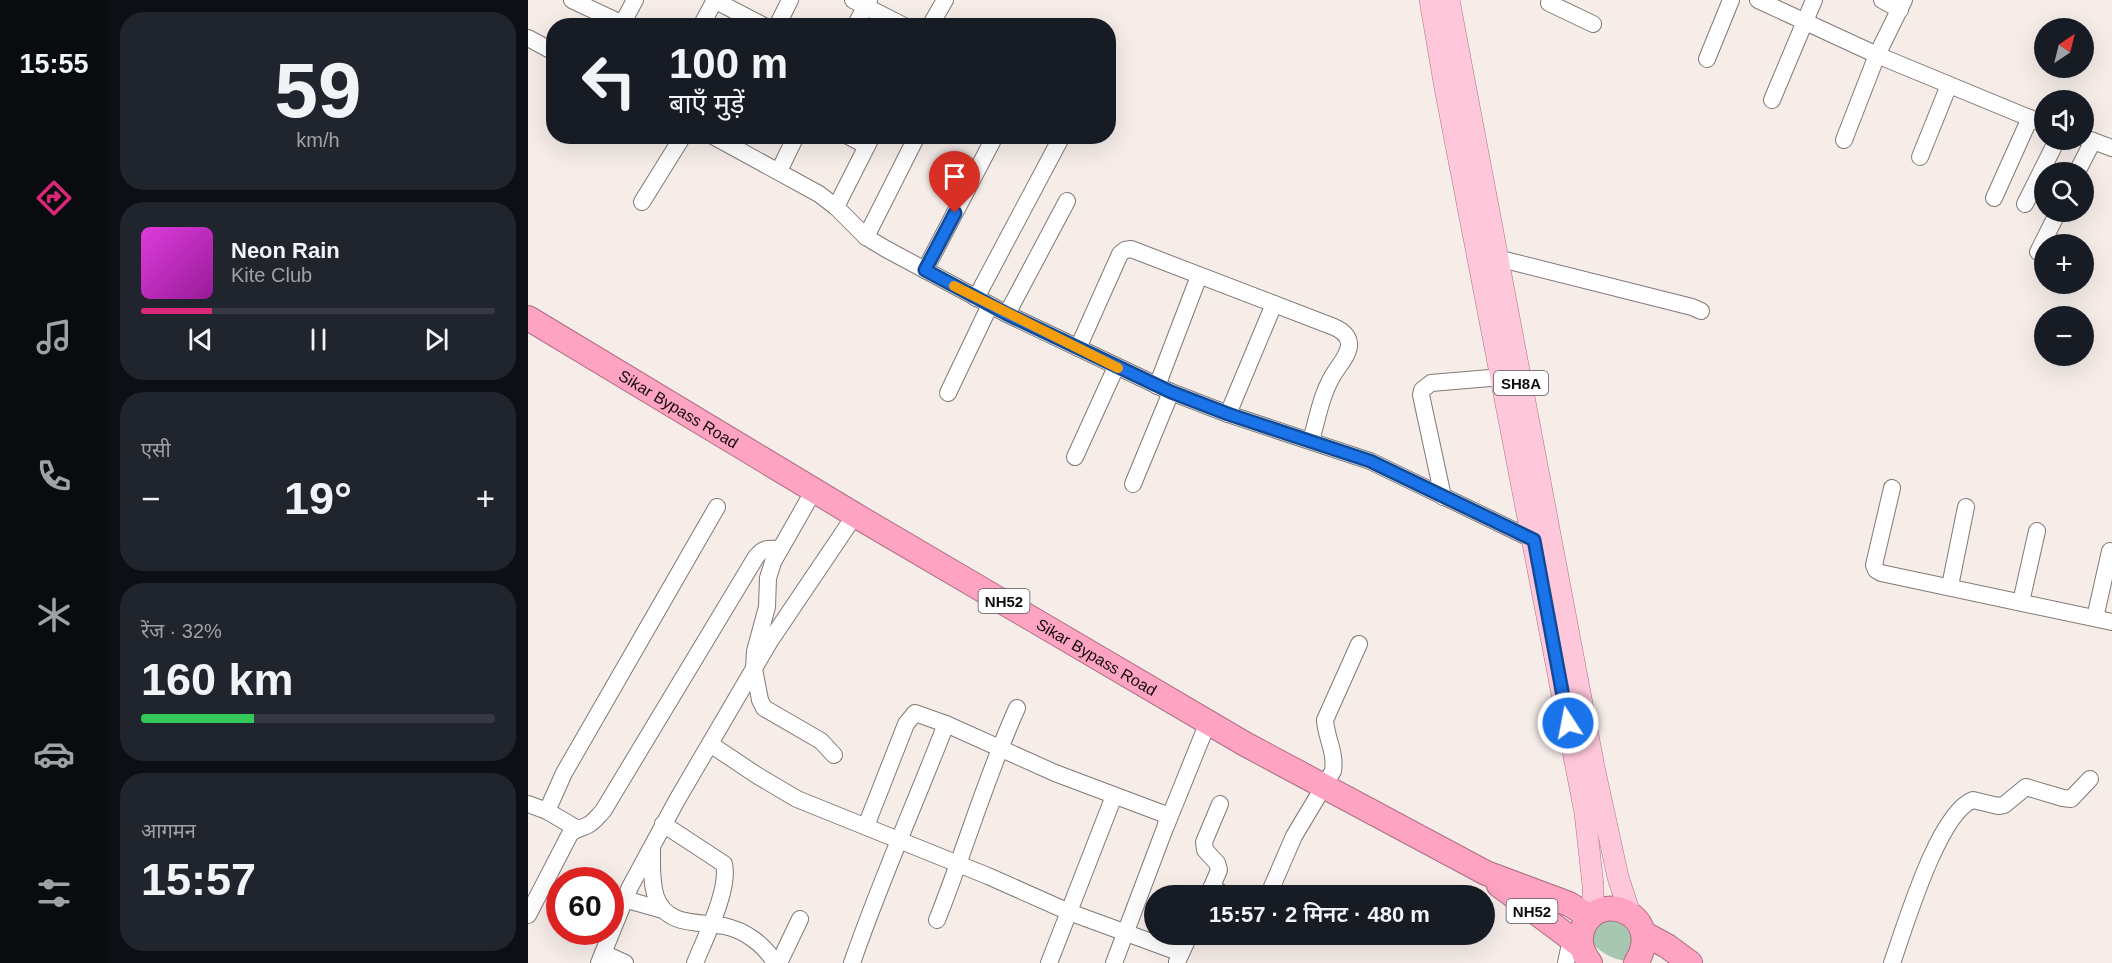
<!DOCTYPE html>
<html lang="hi">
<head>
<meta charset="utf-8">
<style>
	body { margin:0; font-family:Arial,"Noto Sans Devanagari",sans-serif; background:#20242c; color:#f1f3f6; height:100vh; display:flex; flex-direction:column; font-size:22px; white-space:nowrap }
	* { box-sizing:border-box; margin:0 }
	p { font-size:20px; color:#9ea1a6 }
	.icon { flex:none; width:33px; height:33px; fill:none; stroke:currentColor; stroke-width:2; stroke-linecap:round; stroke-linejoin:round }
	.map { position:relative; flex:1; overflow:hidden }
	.drawer { display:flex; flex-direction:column; gap:12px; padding:12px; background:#0d0f14; width:420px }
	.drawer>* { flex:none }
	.guide { position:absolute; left:18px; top:18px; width:570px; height:126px; border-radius:24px; box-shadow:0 6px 24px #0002; background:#171b24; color:#f1f3f6; overflow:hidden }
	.needle { width:39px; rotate:35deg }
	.tools { position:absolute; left:1506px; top:18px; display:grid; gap:12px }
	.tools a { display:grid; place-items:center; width:60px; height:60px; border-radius:50%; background:#171b24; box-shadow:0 6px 24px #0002; font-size:30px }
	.speed { position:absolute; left:18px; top:867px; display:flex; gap:12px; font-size:30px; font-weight:700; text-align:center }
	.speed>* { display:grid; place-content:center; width:78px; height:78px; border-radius:50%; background:#171b24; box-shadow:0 6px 24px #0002; line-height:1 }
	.speed .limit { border:9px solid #d22; background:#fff; color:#111 }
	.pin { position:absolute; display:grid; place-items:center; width:51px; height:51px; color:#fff; margin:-62px -26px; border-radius:50% 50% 50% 0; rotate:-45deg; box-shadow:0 0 6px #0007 }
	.pin .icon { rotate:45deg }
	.me { position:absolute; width:66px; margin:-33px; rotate:349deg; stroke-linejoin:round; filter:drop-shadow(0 0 4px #0008) }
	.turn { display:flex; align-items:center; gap:21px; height:126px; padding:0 24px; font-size:27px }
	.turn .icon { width:78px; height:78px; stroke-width:2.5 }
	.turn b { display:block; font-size:42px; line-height:51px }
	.big { font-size:45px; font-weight:600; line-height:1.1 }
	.drawer .tile { flex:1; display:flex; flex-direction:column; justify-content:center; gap:9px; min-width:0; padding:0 21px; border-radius:24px; background:#20242c }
	.drawer .dial { align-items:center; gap:0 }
	.dial b { font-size:78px; line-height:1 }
	.song { display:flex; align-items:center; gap:18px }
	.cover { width:72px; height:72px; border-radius:9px; background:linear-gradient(135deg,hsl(300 70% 55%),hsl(300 70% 35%)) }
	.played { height:6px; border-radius:3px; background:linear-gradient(90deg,#db2777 20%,#363941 20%) }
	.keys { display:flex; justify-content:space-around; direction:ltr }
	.heat { display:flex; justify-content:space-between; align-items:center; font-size:33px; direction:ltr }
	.charge { height:9px; border-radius:4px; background:linear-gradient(90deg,#34c759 32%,#363941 0) }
	.trip { position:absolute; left:616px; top:885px; width:351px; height:60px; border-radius:30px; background:#171b24; box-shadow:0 6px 24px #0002; font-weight:600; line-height:60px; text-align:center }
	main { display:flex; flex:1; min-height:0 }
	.tab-bar { display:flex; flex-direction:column; width:108px; justify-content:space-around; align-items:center; background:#090b0e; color:#9ea1a6 }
	.tab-bar .icon { width:42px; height:42px }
	.tab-bar .selected { color:#db2777 }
	.tab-bar b { font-size:27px; color:#f1f3f6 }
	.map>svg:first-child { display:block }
	.green { fill:#a8c7b0 }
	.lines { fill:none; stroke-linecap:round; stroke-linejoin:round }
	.minor-casing { stroke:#817975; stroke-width:18 }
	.major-casing { stroke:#ab6e82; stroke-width:22 }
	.highway-casing { stroke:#ab6e82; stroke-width:26 }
	.minor { stroke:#fff; stroke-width:16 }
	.major { stroke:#fec8da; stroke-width:21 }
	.highway { stroke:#fea3c1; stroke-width:24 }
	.route-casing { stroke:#114b97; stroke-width:15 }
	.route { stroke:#1a73e8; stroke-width:10 }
	.slow { stroke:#f59e0b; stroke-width:10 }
	.labels { text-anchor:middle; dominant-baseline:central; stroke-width:4.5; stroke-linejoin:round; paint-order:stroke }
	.shield { fill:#fff; stroke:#585655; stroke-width:1.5 }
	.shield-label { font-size:15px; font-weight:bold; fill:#100d0c }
	.street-label { font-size:16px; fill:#100d0c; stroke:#fff }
</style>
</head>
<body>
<main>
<nav class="tab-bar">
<b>15:55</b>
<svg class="icon selected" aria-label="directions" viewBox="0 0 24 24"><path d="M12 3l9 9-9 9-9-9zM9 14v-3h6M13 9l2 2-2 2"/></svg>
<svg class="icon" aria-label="music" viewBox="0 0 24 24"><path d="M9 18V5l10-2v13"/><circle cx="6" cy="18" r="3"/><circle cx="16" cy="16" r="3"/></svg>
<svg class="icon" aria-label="phone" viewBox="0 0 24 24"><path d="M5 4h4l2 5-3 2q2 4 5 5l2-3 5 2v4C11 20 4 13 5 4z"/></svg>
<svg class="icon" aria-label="climate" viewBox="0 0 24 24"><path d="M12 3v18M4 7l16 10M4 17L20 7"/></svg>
<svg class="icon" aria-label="car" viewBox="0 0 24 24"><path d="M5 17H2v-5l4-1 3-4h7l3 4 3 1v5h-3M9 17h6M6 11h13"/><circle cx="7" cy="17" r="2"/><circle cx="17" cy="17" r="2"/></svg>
<svg class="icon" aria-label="filters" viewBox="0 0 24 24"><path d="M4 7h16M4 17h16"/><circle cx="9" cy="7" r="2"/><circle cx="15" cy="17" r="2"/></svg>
</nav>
<section class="drawer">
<div class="tile dial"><b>59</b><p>km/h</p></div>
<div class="tile">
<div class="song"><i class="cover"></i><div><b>Neon Rain</b><p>Kite Club</p></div></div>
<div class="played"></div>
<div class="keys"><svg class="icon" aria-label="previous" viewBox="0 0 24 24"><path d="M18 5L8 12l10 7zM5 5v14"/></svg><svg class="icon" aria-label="pause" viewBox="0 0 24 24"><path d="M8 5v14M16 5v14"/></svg><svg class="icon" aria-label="next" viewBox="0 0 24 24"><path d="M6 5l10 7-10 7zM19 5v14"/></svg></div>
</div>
<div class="tile"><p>एसी</p>
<div class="heat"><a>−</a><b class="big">19°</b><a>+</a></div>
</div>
<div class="tile"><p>रेंज · 32%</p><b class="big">160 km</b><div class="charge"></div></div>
<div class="tile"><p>आगमन</p><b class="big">15:57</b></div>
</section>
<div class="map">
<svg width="1584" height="963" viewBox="0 0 1584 963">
	<rect width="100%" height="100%" fill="#f6ede9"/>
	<!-- green -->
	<path class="green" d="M 1074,914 L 1112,930 L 1099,961 C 1084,960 1069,951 1061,938 Z"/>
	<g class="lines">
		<defs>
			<g id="minor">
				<polyline points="44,0 99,26"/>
				<polyline points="186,0 236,26"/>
				<polyline points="325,0 376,26"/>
				<polyline points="1230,0 1349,55 1516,124"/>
				<polyline points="1354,0 1372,10"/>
				<polyline points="1021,3 1065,24"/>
				<polyline points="93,26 107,0"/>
				<polyline points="173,26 187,0"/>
				<polyline points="249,26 262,0"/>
				<polyline points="327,26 341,0"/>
				<polyline points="402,26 417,0"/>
				<polyline points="0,38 26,52"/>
				<polyline points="1179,59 1203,0"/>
				<polyline points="1244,100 1286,0"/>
				<polyline points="185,136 291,194 308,207 338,237 358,249 479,314 643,392 700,414 842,461 1006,540"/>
				<polyline points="320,136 339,146"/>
				<polyline points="1557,138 1584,148"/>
				<polyline points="1316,140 1349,55 1376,0"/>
				<polyline points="1392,157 1421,85"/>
				<polyline points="251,171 268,136"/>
				<polyline points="1549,172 1565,141"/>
				<polyline points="1466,198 1502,118"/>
				<polyline points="114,202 155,136"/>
				<polyline points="1497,204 1529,140"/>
				<polyline points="308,207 344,136"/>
				<polyline points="338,237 389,136"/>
				<polyline points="1510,252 1530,212"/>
				<polyline points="969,258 1164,307 1173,311"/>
				<polyline points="397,270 467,136"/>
				<polyline points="448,298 534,136"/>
				<polyline points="479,314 539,201"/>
				<path d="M 550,348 L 592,254 L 597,250 L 603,249 L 806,327 C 813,330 820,335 821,343 C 822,355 809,367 804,377 C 793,396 789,420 783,441"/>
				<polyline points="629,386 671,276"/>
				<polyline points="420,393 462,305"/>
				<polyline points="700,414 746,304"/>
				<polyline points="547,457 588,367"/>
				<polyline points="605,484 643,392"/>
				<polyline points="1364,488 1346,565 1348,570 1353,573 1584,622"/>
				<polyline points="286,490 245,562 240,578 239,607 227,651 226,669 232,700 236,708 293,741 306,755"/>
				<polyline points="915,497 893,395 894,390 903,383 974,377"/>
				<polyline points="1422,586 1438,507"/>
				<polyline points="1493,602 1509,531"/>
				<polyline points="1567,618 1582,551"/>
				<polyline points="182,744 230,776 269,799 460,876 541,912 653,953"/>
				<polyline points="0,804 19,811 48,828"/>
				<polyline points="19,811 36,773 189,507"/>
				<path d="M 135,824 L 196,864 C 202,889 177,938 167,963"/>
				<polyline points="338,826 378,724 387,713 418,724 527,773 636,814 639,820 637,828 586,963"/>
				<polyline points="638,826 680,722"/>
				<path d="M 124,851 C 124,866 123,882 128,897 C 139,927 170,921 196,926 C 216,930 236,944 247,963"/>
				<polyline points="683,888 700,896"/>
				<polyline points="680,896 691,870 689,863 677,850 676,842 692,804"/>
				<path d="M 740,896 L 766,836 L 805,771 C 808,752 798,738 797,720 L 831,644"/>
				<polyline points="96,899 135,910"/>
				<path d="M 0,915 L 42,834 C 48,828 53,829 60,825 C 66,822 70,816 75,811 L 228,557 C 235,548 240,548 252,549"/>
				<path d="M 409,920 C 437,850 458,777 489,708"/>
				<polyline points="75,953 97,963"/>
				<polyline points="649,962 662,934"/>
				<polyline points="71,963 102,887 149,800 242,641 327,515"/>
				<polyline points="251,963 272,919"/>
				<path d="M 324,963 C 352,882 387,804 418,724"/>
				<polyline points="521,963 586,796"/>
				<polyline points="1038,963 1043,939"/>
				<path d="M 1364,963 C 1377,927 1410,813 1445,800 L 1470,806 L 1476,805 L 1498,787 L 1535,798 L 1543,799 L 1562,779"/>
			</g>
			<g id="major">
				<polyline points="902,0 917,88 1057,813 1065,885 1065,915"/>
				<polyline points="921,0 1066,767 1090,877 1102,914"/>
			</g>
			<g id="highway">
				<path id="s1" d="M 0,318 L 327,515 L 717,744 L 958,873 L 1041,904 L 1062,917"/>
				<polyline points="971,885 1053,946"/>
				<polyline points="1115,933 1139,946 1162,963"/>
				<path d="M 1062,963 C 1054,952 1050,941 1055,928 C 1071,888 1138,915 1108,963"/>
			</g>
		</defs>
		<!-- minor casing -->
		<use href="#minor" class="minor-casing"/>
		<!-- major casing -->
		<use href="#major" class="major-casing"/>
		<!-- highway casing -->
		<use href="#highway" class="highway-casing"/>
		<!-- minor -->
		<use href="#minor" class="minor"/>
		<!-- major -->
		<use href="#major" class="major"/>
		<!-- highway -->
		<use href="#highway" class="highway"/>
	</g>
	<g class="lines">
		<defs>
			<polyline id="route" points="427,213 397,270 479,314 643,392 700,414 842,461 1006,540 1040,723"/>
		</defs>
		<!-- route casing -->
		<use href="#route" class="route-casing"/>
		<!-- route -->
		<use href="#route" class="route"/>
		<!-- slow -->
		<polyline class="slow" points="426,286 590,368"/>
	</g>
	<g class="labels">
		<!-- shield labels -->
		<g class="shield">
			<rect x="966" y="371" width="54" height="24" rx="4.5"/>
			<rect x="450.5" y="589" width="51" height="24" rx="4.5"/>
			<rect x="978.5" y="899" width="51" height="24" rx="4.5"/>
		</g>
		<g class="shield-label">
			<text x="993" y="383">SH8A</text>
			<text x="476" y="601">NH52</text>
			<text x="1004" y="911">NH52</text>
		</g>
		<!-- street labels -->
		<g class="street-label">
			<text stroke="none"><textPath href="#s1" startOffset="176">Sikar Bypass Road</textPath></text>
			<text stroke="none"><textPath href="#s1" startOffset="662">Sikar Bypass Road</textPath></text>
		</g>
	</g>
</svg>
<div class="tools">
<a><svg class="needle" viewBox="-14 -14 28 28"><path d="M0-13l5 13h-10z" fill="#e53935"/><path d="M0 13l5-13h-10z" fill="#9ea1a6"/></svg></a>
<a><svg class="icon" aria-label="sound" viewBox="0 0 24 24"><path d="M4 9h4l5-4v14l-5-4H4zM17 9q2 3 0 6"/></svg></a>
<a><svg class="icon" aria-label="search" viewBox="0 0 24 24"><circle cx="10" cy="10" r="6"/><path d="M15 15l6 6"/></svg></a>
<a>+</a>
<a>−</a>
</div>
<div class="speed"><div class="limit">60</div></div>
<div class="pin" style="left:427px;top:213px;background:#d93025"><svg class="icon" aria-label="arrive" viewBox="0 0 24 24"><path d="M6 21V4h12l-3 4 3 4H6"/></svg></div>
<svg class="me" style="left:1040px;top:723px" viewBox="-20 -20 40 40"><circle r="17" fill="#1a73e8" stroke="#fff" stroke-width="3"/><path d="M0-11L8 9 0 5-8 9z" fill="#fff"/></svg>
<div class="trip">15:57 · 2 मिनट · 480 m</div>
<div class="guide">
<div class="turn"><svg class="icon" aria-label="left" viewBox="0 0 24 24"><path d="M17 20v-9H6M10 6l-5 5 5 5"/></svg><div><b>100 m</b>बाएँ मुड़ें</div></div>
</div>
</div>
</main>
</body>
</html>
